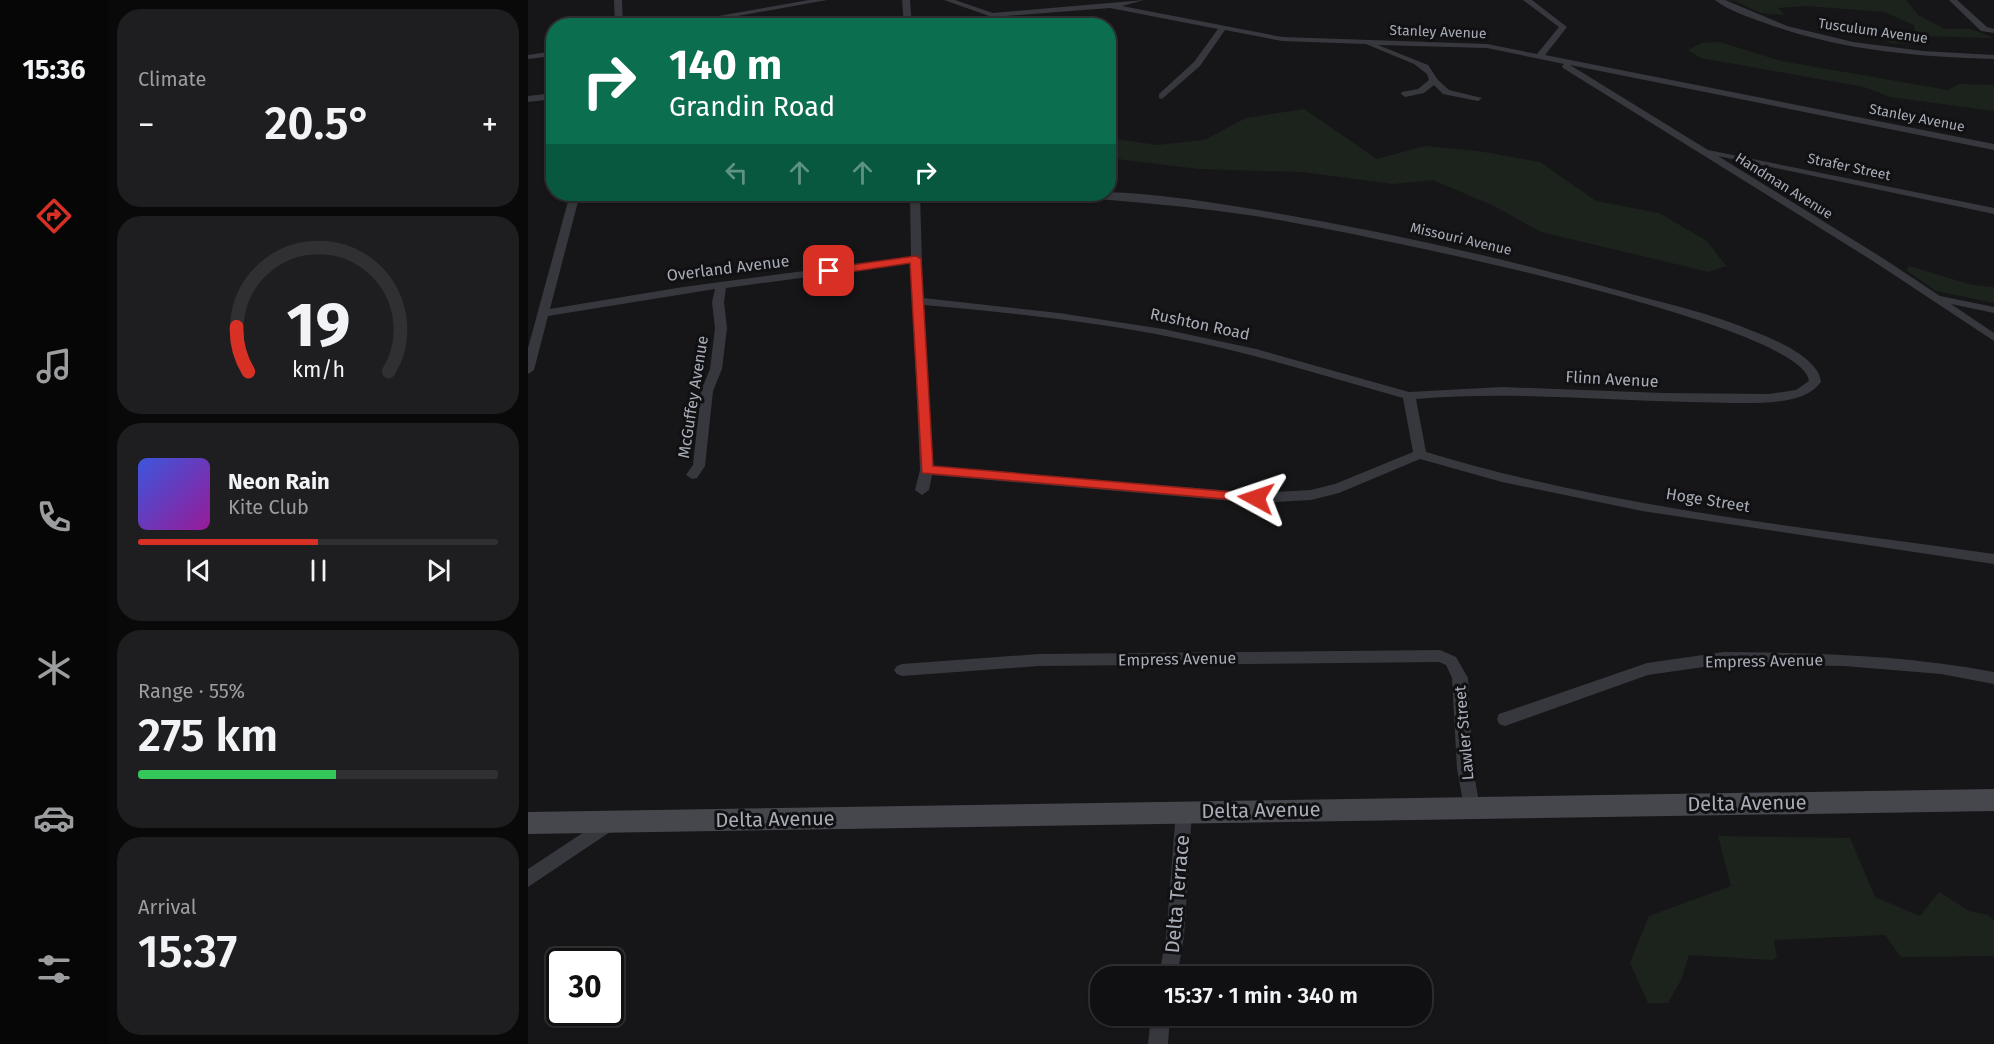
<!DOCTYPE html>
<html lang="en">
<head>
<meta charset="utf-8">
<style>
	body { margin:0; font-family:"Fira Sans",sans-serif; background:#1e1e20; color:#f1f3f6; height:100vh; display:flex; flex-direction:column; font-size:22px; white-space:nowrap }
	* { box-sizing:border-box; margin:0 }
	p { font-size:20px; color:#9c9d9f }
	.icon { flex:none; width:33px; height:33px; fill:none; stroke:currentColor; stroke-width:2; stroke-linecap:round; stroke-linejoin:round }
	.map { position:relative; flex:1; overflow:hidden }
	.side { display:flex; flex-direction:column; gap:9px; padding:9px; background:#09090a; width:420px }
	.side>* { flex:none }
	.guide { position:absolute; left:18px; top:18px; width:570px; height:183px; border-radius:24px; box-shadow:0 2px 4px #0004,0 0 0 2px #303032; background:#0b6e4f; color:#fff; overflow:hidden }
	.speed { position:absolute; left:18px; top:948px; display:flex; gap:12px; font-size:30px; font-weight:700; text-align:center }
	.speed>* { display:grid; place-content:center; width:78px; height:78px; border-radius:50%; background:#101012; box-shadow:0 2px 4px #0004,0 0 0 2px #303032; line-height:1 }
	.speed .limit { border:3px solid #111; border-radius:9px; background:#fff; color:#111 }
	.pin { position:absolute; display:grid; place-items:center; width:51px; height:51px; color:#fff; margin:-26px; border-radius:12px; box-shadow:0 3px 9px #0006 }
	.me { position:absolute; width:66px; margin:-33px; rotate:275deg; stroke-linejoin:round; filter:drop-shadow(0 0 4px #0008) }
	.turn { display:flex; align-items:center; gap:21px; height:126px; padding:0 24px; font-size:27px }
	.turn .icon { width:78px; height:78px; stroke-width:2.5 }
	.turn b { display:block; font-size:42px; line-height:51px }
	.lanes { display:flex; align-items:center; height:57px; padding:0 24px; background:#0003; justify-content:center; gap:30px; direction:ltr }
	.lanes .off { opacity:.35 }
	.big { font-size:45px; font-weight:600; line-height:1.1 }
	.side .card { flex:1; display:flex; flex-direction:column; justify-content:center; gap:9px; min-width:0; padding:0 21px; border-radius:24px; background:#1e1e20 }
	.side .dial { align-items:center; gap:0 }
	.dial svg { height:156px; overflow:visible; fill:none; stroke:#303032; stroke-width:7; stroke-linecap:round; text-anchor:middle }
	.dial text { fill:#f1f3f6; stroke:none }
	.song { display:flex; align-items:center; gap:18px }
	.cover { width:72px; height:72px; border-radius:9px; background:linear-gradient(135deg,hsl(230 70% 55%),hsl(300 70% 35%)) }
	.played { height:6px; border-radius:3px; background:linear-gradient(90deg,#d93025 50%,#303032 50%) }
	.keys { display:flex; justify-content:space-around; direction:ltr }
	.heat { display:flex; justify-content:space-between; align-items:center; font-size:33px; direction:ltr }
	.charge { height:9px; border-radius:4px; background:linear-gradient(90deg,#34c759 55%,#303032 0) }
	.trip { position:absolute; left:562px; top:966px; width:342px; height:60px; border-radius:24px; background:#101012; box-shadow:0 2px 4px #0004,0 0 0 2px #303032; font-weight:600; line-height:60px; text-align:center }
	main { display:flex; flex:1; min-height:0 }
	.tab-bar { display:flex; flex-direction:column; width:108px; justify-content:space-around; align-items:center; background:#060607; color:#9c9d9f }
	.tab-bar .icon { width:42px; height:42px }
	.tab-bar .active { color:#d93025 }
	.tab-bar b { font-size:27px; color:#f1f3f6 }
	.map>svg:first-child { display:block }
	.green { fill:#1c231d }
	.lines { fill:none; stroke-linecap:round; stroke-linejoin:round }
	.minor { fill:#37383d; fill-rule:evenodd }
	.secondary { fill:#45474d; fill-rule:evenodd }
	.route { fill:#d93025; stroke:#8d1f18; stroke-width:1.5 }
	.labels { text-anchor:middle; dominant-baseline:central; stroke-width:6; stroke-linejoin:round; paint-order:stroke }
	.far-street-label { font-size:14px; fill:#a8adb8; stroke:#111113 }
	.street-label { font-size:16px; fill:#a8adb8; stroke:#111113 }
	.near-street-label { font-size:20px; fill:#a8adb8; stroke:#111113 }
</style>
</head>
<body>
<main>
<nav class="tab-bar">
<b>15:36</b>
<svg class="icon active" aria-label="directions" viewBox="0 0 24 24"><path d="M12 3l9 9-9 9-9-9zM9 14v-3h6M13 9l2 2-2 2"/></svg>
<svg class="icon" aria-label="music" viewBox="0 0 24 24"><path d="M9 18V5l10-2v13"/><circle cx="6" cy="18" r="3"/><circle cx="16" cy="16" r="3"/></svg>
<svg class="icon" aria-label="phone" viewBox="0 0 24 24"><path d="M5 4h4l2 5-3 2q2 4 5 5l2-3 5 2v4C11 20 4 13 5 4z"/></svg>
<svg class="icon" aria-label="climate" viewBox="0 0 24 24"><path d="M12 3v18M4 7l16 10M4 17L20 7"/></svg>
<svg class="icon" aria-label="car" viewBox="0 0 24 24"><path d="M5 17H2v-5l4-1 3-4h7l3 4 3 1v5h-3M9 17h6M6 11h13"/><circle cx="7" cy="17" r="2"/><circle cx="17" cy="17" r="2"/></svg>
<svg class="icon" aria-label="filters" viewBox="0 0 24 24"><path d="M4 7h16M4 17h16"/><circle cx="9" cy="7" r="2"/><circle cx="15" cy="17" r="2"/></svg>
</nav>
<section class="side">
<div class="card"><p>Climate</p>
<div class="heat"><a>−</a><b class="big">20.5°</b><a>+</a></div>
</div>
<div class="card dial"><svg viewBox="0 0 100 80">
<path d="M14 69A42 42 0 1 1 86 69"/>
<path d="M14 69A42 42 0 0 1 8 46" stroke="#d93025"/>
<text x="50" y="56" font-size="32" font-weight="700">19</text>
<text x="50" y="72" font-size="11">km/h</text>
</svg></div>
<div class="card">
<div class="song"><i class="cover"></i><div><b>Neon Rain</b><p>Kite Club</p></div></div>
<div class="played"></div>
<div class="keys"><svg class="icon" aria-label="previous" viewBox="0 0 24 24"><path d="M18 5L8 12l10 7zM5 5v14"/></svg><svg class="icon" aria-label="pause" viewBox="0 0 24 24"><path d="M8 5v14M16 5v14"/></svg><svg class="icon" aria-label="next" viewBox="0 0 24 24"><path d="M6 5l10 7-10 7zM19 5v14"/></svg></div>
</div>
<div class="card"><p>Range · 55%</p><b class="big">275 km</b><div class="charge"></div></div>
<div class="card"><p>Arrival</p><b class="big">15:37</b></div>
</section>
<div class="map">
<svg width="1466" height="1044" viewBox="0 0 1466 1044">
	<rect width="100%" height="100%" fill="#161618"/>
	<!-- green -->
	<g class="green">
		<polygon points="1191,0 1378,0 1390,15 1417,29 1443,29 1466,38 1395,36 1399,45 1362,43 1353,38 1387,34 1386,25 1356,12 1278,6 1250,8 1257,15 1232,13 1208,1"/>
		<polygon points="1192,42 1253,61 1420,90 1431,84 1466,85 1466,111 1362,97 1336,87 1173,58 1160,50 1174,43"/>
		<polygon points="776,109 849,159 897,146 950,151 1012,162 1068,201 1131,213 1179,241 1198,266 1181,272 1013,232 966,206 905,180 865,184 774,172 671,169 581,158 581,138 629,145 676,140 718,118"/>
		<polygon points="1381,266 1444,285 1466,287 1466,303 1408,291 1378,270"/>
		<polygon points="1190,836 1322,838 1347,897 1392,916 1411,892 1441,911 1460,915 1466,920 1466,956 1373,957 1357,935 1246,940 1249,958 1244,960 1161,955 1153,980 1140,1003 1120,1003 1102,963 1121,916 1203,886"/>
	</g>
	<g class="lines">
		<!-- minor -->
		<g class="minor">
			<polygon points="86,0 94,0 95,26 87,26"/>
			<polygon points="281,0 299,0 154,26 133,26"/>
			<polygon points="374,0 382,0 384,26 376,26"/>
			<polygon points="416,0 427,0 465,13 616,0 594,6 754,37 959,44 1009,54 1031,27 995,0 1004,0 1039,27 1017,55 1466,144 1466,150 1042,65 1180,150 1466,208 1466,214 1190,156 1353,257 1412,296 1466,307 1466,313 1423,304 1466,333 1466,341 1345,261 1035,68 1034,66 1036,64 959,48 850,45 900,65 910,80 921,90 954,98 950,101 915,94 906,85 896,93 877,97 873,94 874,92 890,89 901,80 899,74 886,64 838,44 754,41 697,30 672,66 634,99 631,98 631,94 666,62 690,29 582,8 464,17"/>
			<path d="M 1187,0 L 1197,0 L 1259,26 L 1325,42 L 1395,51 L 1466,55 L 1466,59 C 1388,57 1310,50 1237,23 C 1221,17 1201,11 1187,0 Z"/>
			<polygon points="1421,0 1429,0 1459,27 1466,29 1466,33 1453,31"/>
			<polygon points="26,51 26,56 0,59 0,55"/>
			<polygon points="26,93 26,99 0,102 0,96"/>
			<path d="M 42,194 L 52,194 L 22,309 L 155,287 L 383,257 L 382,194 L 392,194 L 395,298 L 531,313 L 635,329 L 728,349 L 881,392 L 974,387 L 1135,393 L 1241,394 L 1268,390 L 1281,381 C 1276,321 796,226 727,216 C 665,207 603,201 541,197 L 536,194 C 592,187 673,201 730,210 C 851,230 971,257 1089,290 C 1135,303 1183,313 1227,332 C 1248,340 1291,358 1293,382 C 1283,395 1268,399 1253,401 C 1223,405 1191,402 1161,402 C 1070,400 979,391 888,399 L 898,452 C 1082,508 1276,527 1466,554 L 1466,564 L 1114,511 L 974,482 L 892,459 L 811,493 L 783,500 L 728,503 L 404,475 L 401,490 L 394,495 L 387,490 L 392,470 L 383,263 L 198,288 L 196,302 L 199,328 L 194,369 L 185,391 L 177,466 L 169,478 L 164,479 L 158,475 L 165,465 L 173,391 L 182,369 L 187,328 L 184,302 L 187,289 L 20,316 L 6,370 L 0,374 L 0,348 ZM 396,305 C 488,313 581,323 672,343 C 741,358 808,379 875,398 L 885,452 L 807,484 L 783,490 L 728,493 L 404,466 Z"/>
			<polygon points="912,650 928,657 940,678 945,769 952,807 950,812 944,814 938,812 936,807 929,769 924,678 918,665 911,662 511,666 374,676 369,674 366,670 369,666 374,664 511,654"/>
			<path d="M 1196,652 C 1287,653 1376,655 1466,672 L 1466,684 L 1413,674 L 1316,666 L 1196,664 L 1120,675 L 977,726 L 971,724 L 969,719 L 971,714 L 1119,663 Z"/>
			<polygon points="656,804 662,806 664,811 656,937 649,976 631,976 638,937 648,811 650,806"/>
			<polygon points="82,815 88,818 90,823 88,828 0,887 0,869"/>
			<polygon points="623,1016 642,1016 640,1044 620,1044"/>
		</g>
		<!-- secondary -->
		<polygon class="secondary" points="1466,789 1466,811 0,834 0,812"/>
	</g>
	<!-- route -->
	<polygon class="route" points="388,256 393,259 405,466 728,494 734,498 732,502 394,473 382,263 301,275 296,271 301,268"/>
	<g class="labels">
		<!-- far-street labels -->
		<g class="far-street-label">
			<text transform="translate(1345 31) rotate(8)">Tusculum Avenue</text>
			<text transform="translate(910 32) rotate(2)">Stanley Avenue</text>
			<text transform="translate(1389 118) rotate(11)">Stanley Avenue</text>
			<text transform="translate(1321 167) rotate(12)">Strafer Street</text>
			<text transform="translate(1256 186) rotate(32)">Handman Avenue</text>
			<text transform="translate(933 239) rotate(13)">Missouri Avenue</text>
		</g>
		<!-- street labels -->
		<g class="street-label">
			<text transform="translate(200 268) rotate(-7)">Overland Avenue</text>
			<text transform="translate(672 324) rotate(12)">Rushton Road</text>
			<text transform="translate(1084 379) rotate(3)">Flinn Avenue</text>
			<text transform="translate(165 397) rotate(-81)">McGuffey Avenue</text>
			<text transform="translate(1180 500) rotate(9)">Hoge Street</text>
			<text transform="translate(649 659) rotate(-1)">Empress Avenue</text>
			<text transform="translate(1236 661) rotate(-1)">Empress Avenue</text>
			<text transform="translate(936 733) rotate(-95)">Lawler Street</text>
		</g>
		<!-- near-street labels -->
		<g class="near-street-label">
			<text transform="translate(1219 803) rotate(-1)">Delta Avenue</text>
			<text transform="translate(733 810) rotate(-1)">Delta Avenue</text>
			<text transform="translate(247 819) rotate(-1)">Delta Avenue</text>
			<text transform="translate(649 894) rotate(-85)">Delta Terrace</text>
		</g>
	</g>
</svg>
<div class="speed"><div class="limit">30</div></div>
<div class="pin" style="left:301px;top:271px;background:#d93025"><svg class="icon" aria-label="arrive" viewBox="0 0 24 24"><path d="M6 21V4h12l-3 4 3 4H6"/></svg></div>
<svg class="me" style="left:728px;top:498px" viewBox="-20 -20 40 40"><path d="M0-17L14 15 0 8-14 15z" fill="#d93025" stroke="#fff" stroke-width="4"/></svg>
<div class="trip">15:37 · 1 min · 340 m</div>
<div class="guide">
<div class="turn"><svg class="icon" aria-label="right" viewBox="0 0 24 24"><path d="M7 20v-9h11M14 6l5 5-5 5"/></svg><div><b>140 m</b>Grandin Road</div></div>
<div class="lanes"><svg class="icon off" aria-label="left" viewBox="0 0 24 24"><path d="M17 20v-9H6M10 6l-5 5 5 5"/></svg><svg class="icon off" aria-label="ahead" viewBox="0 0 24 24"><path d="M12 20V5M6 11l6-6 6 6"/></svg><svg class="icon off" aria-label="ahead" viewBox="0 0 24 24"><path d="M12 20V5M6 11l6-6 6 6"/></svg><svg class="icon" aria-label="right" viewBox="0 0 24 24"><path d="M7 20v-9h11M14 6l5 5-5 5"/></svg></div>
</div>
</div>
</main>
</body>
</html>
